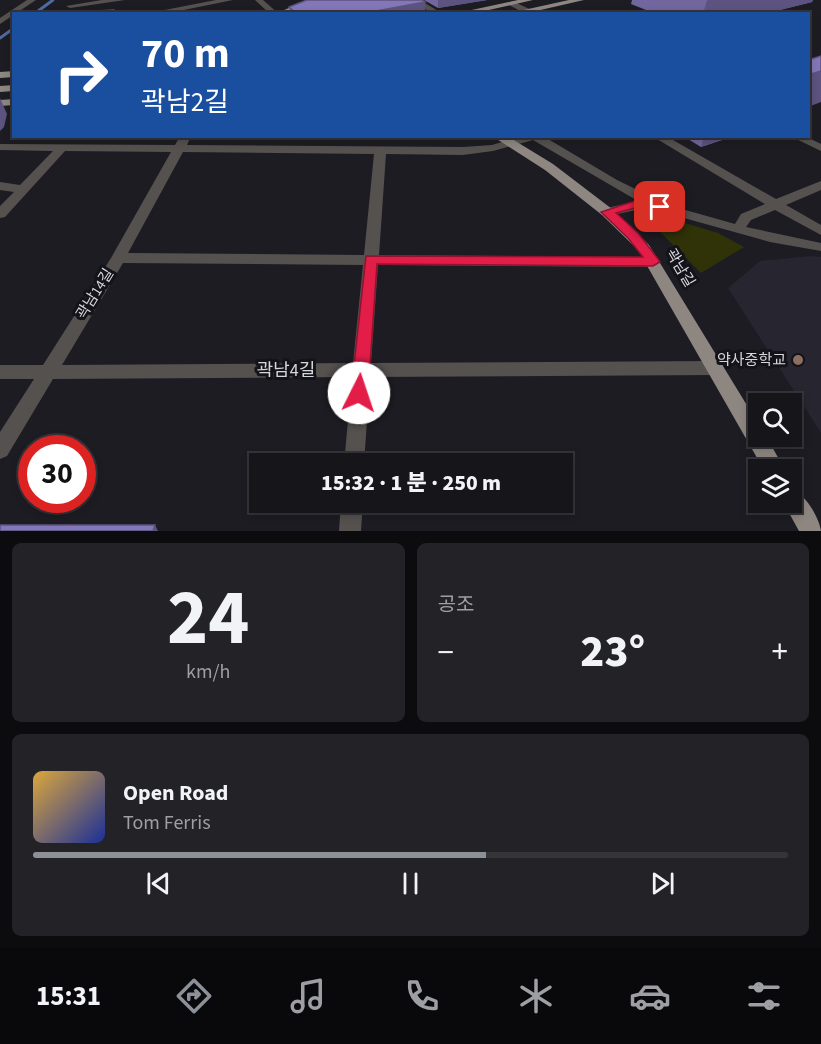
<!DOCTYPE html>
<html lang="ko">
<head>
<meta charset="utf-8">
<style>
	body { margin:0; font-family:"Source Sans 3","Noto Sans KR",sans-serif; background:#232227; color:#f1f3f6; height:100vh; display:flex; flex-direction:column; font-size:22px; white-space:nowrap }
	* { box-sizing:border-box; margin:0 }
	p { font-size:20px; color:#9e9fa2 }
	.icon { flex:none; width:33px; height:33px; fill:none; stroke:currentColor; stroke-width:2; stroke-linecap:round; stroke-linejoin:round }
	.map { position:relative; height:531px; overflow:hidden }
	.details { display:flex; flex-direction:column; gap:12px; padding:12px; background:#0c0c0e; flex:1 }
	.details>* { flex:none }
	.banner { position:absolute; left:12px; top:12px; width:798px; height:126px; border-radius:0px; box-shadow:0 3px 9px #0003,0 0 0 2px #353439; background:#1a4fa0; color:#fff; overflow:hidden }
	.fabs { position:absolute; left:748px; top:393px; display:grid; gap:12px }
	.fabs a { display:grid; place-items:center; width:54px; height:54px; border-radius:0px; background:#16151a; box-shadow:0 3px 9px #0003,0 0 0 2px #353439; font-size:30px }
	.speed { position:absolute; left:18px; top:435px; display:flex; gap:12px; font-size:30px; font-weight:700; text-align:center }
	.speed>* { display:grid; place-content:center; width:78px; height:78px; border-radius:50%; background:#16151a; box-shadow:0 3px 9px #0003,0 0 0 2px #353439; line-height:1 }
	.speed .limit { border:9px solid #d22; background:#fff; color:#111 }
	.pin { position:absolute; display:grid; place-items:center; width:51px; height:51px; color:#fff; margin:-26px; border-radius:12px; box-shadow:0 3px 9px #0006 }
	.me { position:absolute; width:66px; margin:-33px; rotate:4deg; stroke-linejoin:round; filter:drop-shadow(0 0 4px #0008) }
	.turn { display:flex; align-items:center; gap:21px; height:126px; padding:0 30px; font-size:27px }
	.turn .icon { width:78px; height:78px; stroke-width:2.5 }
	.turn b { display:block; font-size:42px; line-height:51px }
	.big { font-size:45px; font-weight:800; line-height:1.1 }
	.details .card { flex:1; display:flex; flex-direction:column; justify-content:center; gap:9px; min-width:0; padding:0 21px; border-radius:9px; background:#232227 }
	.details .dial { align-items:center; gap:0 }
	.dial b { font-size:78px; line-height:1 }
	.song { display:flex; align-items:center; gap:18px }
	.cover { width:72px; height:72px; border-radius:9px; background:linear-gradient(135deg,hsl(40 70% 55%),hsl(230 70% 35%)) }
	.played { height:6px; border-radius:3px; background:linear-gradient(90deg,#8c9099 60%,#353439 60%) }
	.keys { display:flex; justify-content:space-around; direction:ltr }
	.heat { display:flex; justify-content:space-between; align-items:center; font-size:33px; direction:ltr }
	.details .tiles { flex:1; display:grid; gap:12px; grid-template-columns:1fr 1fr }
	.card:last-child { grid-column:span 2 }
	.trip { position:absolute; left:249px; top:453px; width:324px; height:60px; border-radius:0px; background:#16151a; box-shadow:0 3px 9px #0003,0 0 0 2px #353439; font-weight:800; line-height:60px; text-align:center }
	.menu { display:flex; height:96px; justify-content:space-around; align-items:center; background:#09080a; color:#9e9fa2 }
	.menu .icon { width:42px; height:42px }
	.menu .on { color:#8c9099 }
	.menu b { font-size:27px; color:#f1f3f6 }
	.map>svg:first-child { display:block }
	.built { fill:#262530 }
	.green { fill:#303308 }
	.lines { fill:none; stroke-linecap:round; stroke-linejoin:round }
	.stream { stroke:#4d6aa3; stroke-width:3 }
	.minor { fill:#55514f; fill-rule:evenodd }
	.major { fill:#8e8681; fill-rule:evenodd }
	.wall { fill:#71669d }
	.shaded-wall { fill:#5c5380 }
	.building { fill:#8377b7; stroke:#5c5380; stroke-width:1.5 }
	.route { fill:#e11d48; stroke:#92132f; stroke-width:1.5 }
	.education-dot { fill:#8d6e63; stroke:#14131a; stroke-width:2 }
	.labels { text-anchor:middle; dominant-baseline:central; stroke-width:6; stroke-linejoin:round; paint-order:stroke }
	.street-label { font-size:15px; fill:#d6d6db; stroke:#14131a }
	.poi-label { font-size:15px; fill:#d6d6db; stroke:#14131a; text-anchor:end }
	.near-street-label { font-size:18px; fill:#d6d6db; stroke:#14131a }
</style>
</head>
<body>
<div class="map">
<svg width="821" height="531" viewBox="0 0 821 531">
	<rect width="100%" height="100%" fill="#1d1c23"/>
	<!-- built -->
	<polygon class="built" points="811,256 821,257 821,433 728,288 760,261"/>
	<!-- green -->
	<polygon class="green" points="665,217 718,233 744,247 701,273 654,226"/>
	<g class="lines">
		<!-- stream -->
		<g class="stream">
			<polyline points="34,14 53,0"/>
			<polyline points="0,38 14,28"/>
		</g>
		<!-- minor -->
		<g class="minor">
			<polygon points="27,0 36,0 0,24 0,18"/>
			<polygon points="102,0 125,0 70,8 66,6"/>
			<polygon points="216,0 233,0 164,14 144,14"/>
			<polygon points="255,0 263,0 279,14 270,14"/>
			<polygon points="411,0 420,0 443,14 433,14"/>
			<polygon points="512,1 536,12 537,14 526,14 509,5"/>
			<path d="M 180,136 L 191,136 L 187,145 L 463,147 L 492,145 L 522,136 L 543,136 L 617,180 L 656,199 L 657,202 L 735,224 L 741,214 L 765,204 L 652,136 L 666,136 L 776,199 L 821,181 L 821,190 L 786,205 L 821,225 L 821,235 L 775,210 L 751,220 L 746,227 L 821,243 L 821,251 L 770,242 L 648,208 C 635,209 612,217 602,215 L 600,212 L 602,209 L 638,201 L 533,140 L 493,151 L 463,155 L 386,154 L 379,255 L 653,257 L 660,262 L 653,267 L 378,265 L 371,363 L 715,361 L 721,363 L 724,368 L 721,373 L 715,375 L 370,377 L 364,464 L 344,464 L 352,377 L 53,379 L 7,456 L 0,459 L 0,432 L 34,379 L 0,379 L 0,365 L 43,365 L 111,258 L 171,152 L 65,151 L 5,217 L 0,218 L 0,206 L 14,192 L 0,190 L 0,182 L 20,185 L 53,151 L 0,150 L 0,144 L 175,145 ZM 183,152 L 374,154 L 364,255 L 128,253 ZM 123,263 L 363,265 L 353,363 L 62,365 Z"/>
			<polygon points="790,136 805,136 821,144 821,151"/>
			<polygon points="341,502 363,502 361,531 339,531"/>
		</g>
		<!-- major -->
		<g class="major">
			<polygon points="307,0 317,0 287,14 275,14"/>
			<polygon points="518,0 533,0 471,14 453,14"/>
			<polygon points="569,0 584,0 523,14 510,13"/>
			<polygon points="14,71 14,77 0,78 0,72"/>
			<polygon points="14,85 14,91 0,92 0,86"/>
			<polygon points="14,99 14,105 0,106 0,100"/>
			<polygon points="492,136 507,136 553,164 612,209 649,245 759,425 759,436 766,436 785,470 764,470 638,250 602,215 545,170"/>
			<path d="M 792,489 C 805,494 819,517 821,531 L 799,531 L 783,502 L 792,502 Z"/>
		</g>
	</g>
	<!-- wall -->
	<g class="wall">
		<polygon points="424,0 487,0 438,8"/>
		<polygon points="632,0 813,0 812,2 764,14 656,14 631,4"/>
		<polygon points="425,2 425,12 415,14 290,14 289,7"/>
		<polygon points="683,136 734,136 701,147"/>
	</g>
	<!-- shaded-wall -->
	<g class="shaded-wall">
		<polygon points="438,0 487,0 438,8"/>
		<polygon points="707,0 813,0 812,2 764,14 703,14"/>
		<polygon points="425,2 425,12 415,14 360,14"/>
		<polygon points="821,71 821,102 808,107 808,75"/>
		<polygon points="0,98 7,114 4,127 0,131"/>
		<polygon points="704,136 734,136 701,147"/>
		<polygon points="155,525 158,531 153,531"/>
	</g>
	<!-- building -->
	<g class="building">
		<polygon points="307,0 422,0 425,2 360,14 297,14 289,7"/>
		<polygon points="114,10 118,14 96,14 97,11"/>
		<polygon points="821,56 821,71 808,75 808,60"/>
		<polygon points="0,525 155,525 153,531 0,531"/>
	</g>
	<!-- route -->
	<polygon class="route" points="638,200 660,203 666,207 660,210 639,207 616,213 638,233 658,259 660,262 653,266 377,264 368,393 365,398 353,398 351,393 366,256 643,257 628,238 601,212"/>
	<!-- markers -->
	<circle class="education-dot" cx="798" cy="360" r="6"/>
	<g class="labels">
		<!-- street labels -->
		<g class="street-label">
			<text transform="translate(680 268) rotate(59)">곽남길</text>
			<text transform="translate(95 294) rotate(-58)">곽남14길</text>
		</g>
		<!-- poi labels -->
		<g class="poi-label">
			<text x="786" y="360">약사중학교</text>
		</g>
		<!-- near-street labels -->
		<g class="near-street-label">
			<text x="286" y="370">곽남4길</text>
		</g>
	</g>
</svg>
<div class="fabs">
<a><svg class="icon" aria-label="search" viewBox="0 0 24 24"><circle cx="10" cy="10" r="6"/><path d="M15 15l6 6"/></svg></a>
<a><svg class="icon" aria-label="layers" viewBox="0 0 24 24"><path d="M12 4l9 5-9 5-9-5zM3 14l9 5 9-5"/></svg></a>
</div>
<div class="speed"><div class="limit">30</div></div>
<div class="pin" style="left:660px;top:207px;background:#d93025"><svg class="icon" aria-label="arrive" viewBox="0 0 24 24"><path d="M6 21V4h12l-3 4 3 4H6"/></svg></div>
<svg class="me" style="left:359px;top:393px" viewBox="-20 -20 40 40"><circle r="19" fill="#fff"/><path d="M0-13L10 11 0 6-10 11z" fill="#e11d48"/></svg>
<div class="trip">15:32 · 1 분 · 250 m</div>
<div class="banner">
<div class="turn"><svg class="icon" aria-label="right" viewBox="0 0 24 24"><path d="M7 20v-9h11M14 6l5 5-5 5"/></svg><div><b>70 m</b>곽남2길</div></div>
</div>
</div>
<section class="details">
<div class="tiles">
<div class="card dial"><b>24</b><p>km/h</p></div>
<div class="card"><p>공조</p>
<div class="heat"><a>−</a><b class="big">23°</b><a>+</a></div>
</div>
<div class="card">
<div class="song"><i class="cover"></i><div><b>Open Road</b><p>Tom Ferris</p></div></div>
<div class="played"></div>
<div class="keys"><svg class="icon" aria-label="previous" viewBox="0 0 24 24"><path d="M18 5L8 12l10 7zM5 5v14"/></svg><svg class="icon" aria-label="pause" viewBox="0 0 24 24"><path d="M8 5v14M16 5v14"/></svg><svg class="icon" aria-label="next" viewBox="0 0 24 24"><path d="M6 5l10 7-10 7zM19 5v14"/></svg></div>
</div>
</div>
</section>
<nav class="menu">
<b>15:31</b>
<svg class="icon on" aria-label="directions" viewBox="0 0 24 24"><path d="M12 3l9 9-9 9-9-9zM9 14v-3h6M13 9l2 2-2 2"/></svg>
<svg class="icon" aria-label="music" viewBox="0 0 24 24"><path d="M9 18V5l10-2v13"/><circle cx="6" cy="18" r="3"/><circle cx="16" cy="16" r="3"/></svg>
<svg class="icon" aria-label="phone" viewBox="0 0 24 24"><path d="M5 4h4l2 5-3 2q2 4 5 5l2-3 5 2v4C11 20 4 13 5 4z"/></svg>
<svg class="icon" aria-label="climate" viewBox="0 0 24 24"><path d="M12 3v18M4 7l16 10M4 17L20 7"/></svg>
<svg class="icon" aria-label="car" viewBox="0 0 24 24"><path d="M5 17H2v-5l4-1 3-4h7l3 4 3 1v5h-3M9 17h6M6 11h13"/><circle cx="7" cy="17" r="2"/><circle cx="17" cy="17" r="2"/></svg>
<svg class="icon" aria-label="filters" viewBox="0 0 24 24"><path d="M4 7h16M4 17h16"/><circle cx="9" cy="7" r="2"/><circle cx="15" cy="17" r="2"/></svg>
</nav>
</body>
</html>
